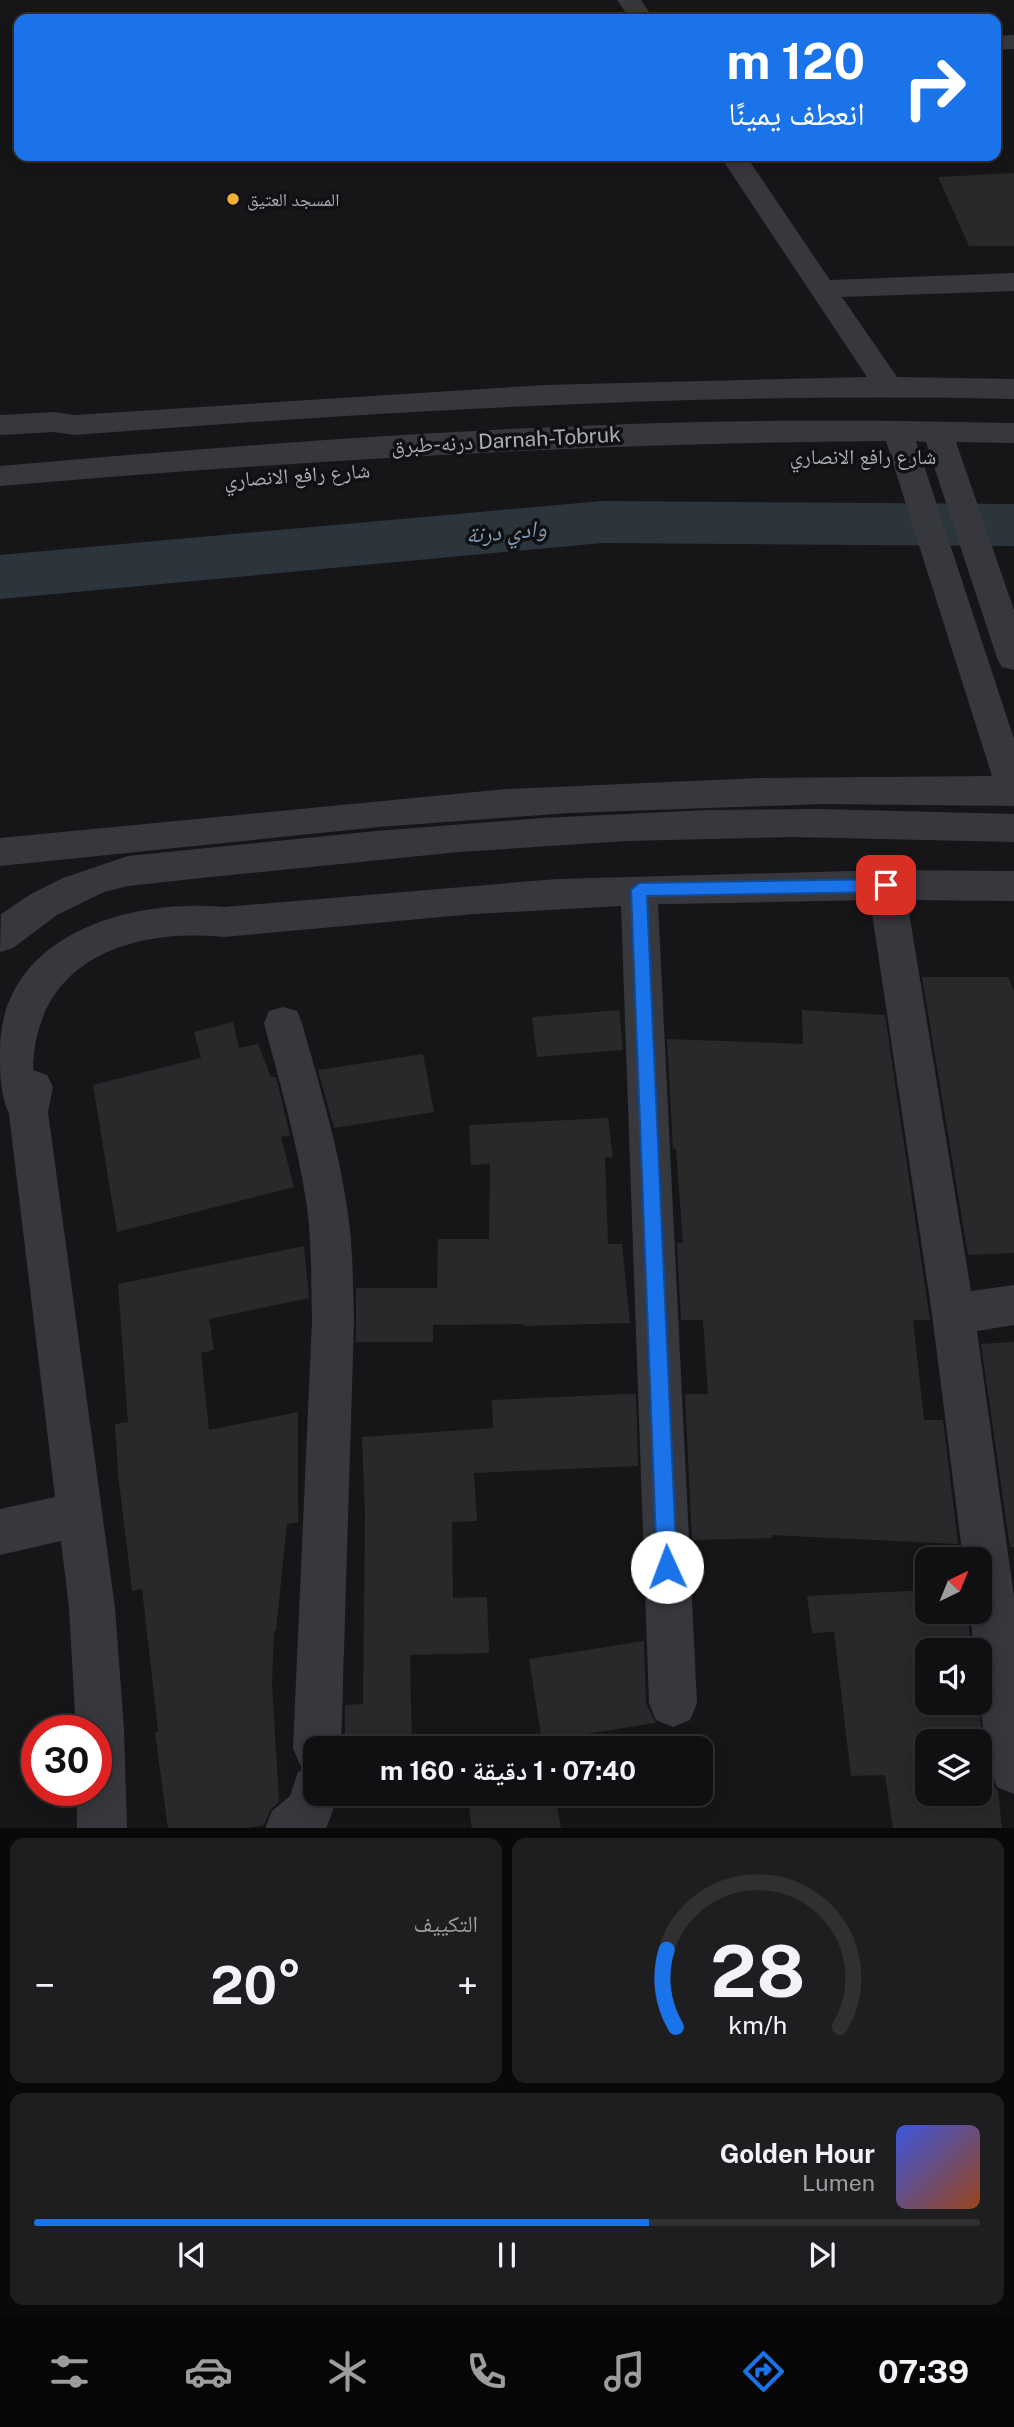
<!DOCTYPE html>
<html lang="ar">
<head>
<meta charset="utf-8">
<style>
	body { margin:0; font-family:"Public Sans","Noto Naskh Arabic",sans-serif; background:#1e1e20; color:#f1f3f6; direction:rtl; height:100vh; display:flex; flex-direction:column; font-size:26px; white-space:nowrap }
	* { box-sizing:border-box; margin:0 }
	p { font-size:23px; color:#9c9d9f }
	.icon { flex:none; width:38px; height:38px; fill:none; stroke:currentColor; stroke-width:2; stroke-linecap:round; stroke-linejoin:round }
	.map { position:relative; height:1828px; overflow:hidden; direction:ltr }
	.sheet { display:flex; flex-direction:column; gap:10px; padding:10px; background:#09090a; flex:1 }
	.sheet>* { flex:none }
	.top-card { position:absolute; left:14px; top:14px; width:987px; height:147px; border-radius:14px; box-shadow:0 4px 18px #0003,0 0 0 2px #303032; direction:rtl; background:#1a73e8; color:#fff; overflow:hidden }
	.needle { width:46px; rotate:43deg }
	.tools { position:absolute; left:915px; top:1547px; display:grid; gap:14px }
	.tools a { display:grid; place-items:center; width:77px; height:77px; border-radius:14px; background:#101012; box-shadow:0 4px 18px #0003,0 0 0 2px #303032; font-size:35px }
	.speed { position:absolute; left:21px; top:1715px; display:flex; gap:14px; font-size:35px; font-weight:700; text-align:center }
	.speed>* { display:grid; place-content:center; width:91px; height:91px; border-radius:50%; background:#101012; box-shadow:0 4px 18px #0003,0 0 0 2px #303032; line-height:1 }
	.speed .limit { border:10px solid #d22; background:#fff; color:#111 }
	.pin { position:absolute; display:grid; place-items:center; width:60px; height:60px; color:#fff; margin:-30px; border-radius:14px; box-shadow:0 4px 10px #0006 }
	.me { position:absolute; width:77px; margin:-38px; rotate:358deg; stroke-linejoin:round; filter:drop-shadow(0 0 5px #0008) }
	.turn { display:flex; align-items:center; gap:24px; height:147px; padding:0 21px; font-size:32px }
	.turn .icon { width:91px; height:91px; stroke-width:2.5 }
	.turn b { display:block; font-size:49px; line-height:60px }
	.big { font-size:52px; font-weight:700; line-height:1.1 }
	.sheet .widget { flex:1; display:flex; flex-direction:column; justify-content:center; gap:10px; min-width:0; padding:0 24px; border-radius:14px; background:#1e1e20 }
	.sheet .dial { align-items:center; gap:0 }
	.dial svg { height:182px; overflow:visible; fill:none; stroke:#303032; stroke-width:7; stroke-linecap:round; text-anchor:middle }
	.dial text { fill:#f1f3f6; stroke:none }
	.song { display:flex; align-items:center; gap:21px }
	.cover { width:84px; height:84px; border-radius:10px; background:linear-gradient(135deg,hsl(230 70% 55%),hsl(20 70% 35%)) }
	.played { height:7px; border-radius:4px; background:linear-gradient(90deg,#1a73e8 65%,#303032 65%) }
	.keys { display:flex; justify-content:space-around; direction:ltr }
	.heat { display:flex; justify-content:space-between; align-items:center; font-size:38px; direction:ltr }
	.sheet .tiles { flex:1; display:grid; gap:10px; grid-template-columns:1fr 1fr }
	.widget:last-child { grid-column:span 2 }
	.trip { position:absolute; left:303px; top:1736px; width:410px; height:70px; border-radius:14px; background:#101012; box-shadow:0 4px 18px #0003,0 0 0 2px #303032; font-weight:700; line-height:70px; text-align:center; direction:rtl }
	.tabs { display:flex; height:112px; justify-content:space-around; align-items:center; background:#060607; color:#9c9d9f }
	.tabs .icon { width:49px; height:49px }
	.tabs .active { color:#1a73e8 }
	.tabs b { font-size:32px; color:#f1f3f6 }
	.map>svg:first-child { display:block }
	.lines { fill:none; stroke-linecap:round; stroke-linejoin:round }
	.river { fill:#2c353c; fill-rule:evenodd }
	.building { fill:#29292c; fill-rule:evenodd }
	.minor { fill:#37383d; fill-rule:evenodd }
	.route { fill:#1a73e8; stroke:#114b97; stroke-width:2 }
	.poi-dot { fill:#f2b134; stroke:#111113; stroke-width:2.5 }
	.labels { text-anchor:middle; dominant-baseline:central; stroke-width:7; stroke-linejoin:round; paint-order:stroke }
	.far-poi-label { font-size:18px; fill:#a8adb8; stroke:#111113; text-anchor:start }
	.street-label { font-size:21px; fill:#a8adb8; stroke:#111113 }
	.water-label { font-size:23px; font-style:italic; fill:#7f9bb3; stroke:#111113 }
</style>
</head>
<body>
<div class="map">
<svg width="1014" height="1829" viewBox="0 0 1014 1829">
	<rect width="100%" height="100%" fill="#161618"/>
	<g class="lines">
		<!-- river -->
		<polygon class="river" points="602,501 1014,504 1014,546 602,543 0,599 0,555"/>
	</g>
	<!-- building -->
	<g class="building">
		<polygon points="1014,173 1014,246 969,246 938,177"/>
		<polygon points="922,977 1008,977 1014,991 1014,1253 968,1255"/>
		<polygon points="619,1010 623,1050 537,1057 532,1017"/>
		<polygon points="802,1010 885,1015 930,1320 913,1320 924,1420 943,1420 958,1544 771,1535 772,1538 692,1540 685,1394 708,1394 703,1320 681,1320 677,1243 683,1243 676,1149 673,1149 667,1039 803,1044"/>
		<polygon points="233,1022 239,1048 258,1044 271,1077 276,1077 290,1135 281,1137 294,1187 117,1232 93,1085 201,1058 194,1032"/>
		<polygon points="423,1054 434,1112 334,1128 318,1070"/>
		<polygon points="608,1118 613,1157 605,1158 608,1244 622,1244 630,1323 524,1326 524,1324 433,1325 433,1342 356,1342 356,1288 437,1288 438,1239 489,1239 490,1164 471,1165 469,1125"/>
		<polygon points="304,1246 309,1298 209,1319 214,1350 201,1353 209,1430 298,1412 298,1522 287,1524 276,1630 274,1631 272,1683 279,1802 270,1810 264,1825 242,1829 168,1829 155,1732 158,1731 142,1589 132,1591 118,1473 115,1424 128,1422 118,1284"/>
		<polygon points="1014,1342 1014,1547 1010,1547 981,1344"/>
		<polygon points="627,1394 636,1394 638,1466 474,1473 477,1521 452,1522 453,1598 487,1597 489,1653 410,1655 412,1748 345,1748 345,1705 363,1704 365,1514 362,1437 493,1428 492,1400"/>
		<path d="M 928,1590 L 928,1612 L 968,1612 L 971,1650 L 928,1650 L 928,1703 L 978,1703 L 985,1755 L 995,1788 L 998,1790 L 1002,1829 L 893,1829 L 885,1775 L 851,1776 L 834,1632 L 812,1633 L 807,1596 ZM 928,1741 L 980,1741 L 980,1794 L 928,1794 Z"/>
		<polygon points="644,1641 646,1703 656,1723 542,1741 529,1659"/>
		<polygon points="467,1794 555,1794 561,1829 472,1829"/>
	</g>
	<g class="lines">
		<!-- minor -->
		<g class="minor">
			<polygon points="617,0 641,0 654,19 630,19"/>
			<polygon points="1014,35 1014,49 996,50 996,36"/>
			<path d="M 720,156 L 746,156 L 830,280 L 1014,273 L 1014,291 L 842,297 L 897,377 L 1014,379 L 1014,399 C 700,392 387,411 74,435 L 54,432 L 0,435 L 0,415 L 54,412 L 74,415 L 544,385 L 867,377 Z"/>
			<path d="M 899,421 L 1014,423 L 1014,443 L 956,442 L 1014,610 L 1014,670 L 1002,667 L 997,658 L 926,442 L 916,441 L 1014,739 L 1014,806 L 823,804 L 569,813 L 379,827 L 0,866 L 0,838 L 506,789 L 760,778 L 992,776 L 886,441 C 590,443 295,461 0,486 L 0,466 C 299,440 599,417 899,421 Z"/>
			<polygon points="820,809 1014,814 1014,842 792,837 626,841 459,852 211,877 128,886 104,892 57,915 13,948 0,952 1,914 31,894 63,878 128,856 376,831 542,818 709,810"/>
			<path d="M 886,870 L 1014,871 L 1014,901 L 907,900 L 971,1291 L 1014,1285 L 1014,1325 L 977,1331 L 1014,1597 L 1014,1794 L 997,1787 C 980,1746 980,1695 980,1650 L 974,1650 L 970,1612 L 980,1612 L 980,1559 L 963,1559 L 932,1314 L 870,900 L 671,904 L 658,904 L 697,1703 L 690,1720 L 673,1727 L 656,1720 L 649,1703 L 621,906 L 474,914 L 224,937 C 130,928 35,960 33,1070 L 47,1075 L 53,1087 L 48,1112 L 115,1608 L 124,1729 L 127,1829 L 77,1829 L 77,1790 L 96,1790 L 96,1731 L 76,1731 L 69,1608 L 61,1541 L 0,1555 L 0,1509 L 55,1497 L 9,1114 C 0,1093 0,1074 0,1051 C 0,935 129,898 224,907 L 557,879 Z"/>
			<path d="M 283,1007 L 297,1011 L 302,1023 C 319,1084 338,1145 347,1207 C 353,1245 353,1283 354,1321 L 341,1748 L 315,1748 L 315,1794 L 339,1794 L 326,1829 L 265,1829 L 272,1811 L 290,1796 L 298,1772 L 307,1768 L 300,1765 L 293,1748 L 312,1321 C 311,1283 312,1245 307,1207 C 298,1145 280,1084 264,1023 L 269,1011 Z"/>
		</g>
	</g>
	<!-- route -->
	<polygon class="route" points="886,879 894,885 886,892 647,896 677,1567 674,1574 667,1577 660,1574 657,1567 631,890 639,883"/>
	<!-- markers -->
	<circle class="poi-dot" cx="233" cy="199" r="7"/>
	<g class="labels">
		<!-- far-poi labels -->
		<g class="far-poi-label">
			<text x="247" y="199">المسجد العتيق</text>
		</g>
		<!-- street labels -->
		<g class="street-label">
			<text transform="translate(506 440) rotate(-3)">درنه-طبرق Darnah-Tobruk</text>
			<text x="863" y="456">شارع رافع الانصاري</text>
			<text transform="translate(297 475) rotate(-4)">شارع رافع الانصاري</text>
		</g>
		<!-- water labels -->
		<g class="water-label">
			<text transform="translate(506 531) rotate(-5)">وادي درنة</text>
		</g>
	</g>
</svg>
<div class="tools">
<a><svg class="needle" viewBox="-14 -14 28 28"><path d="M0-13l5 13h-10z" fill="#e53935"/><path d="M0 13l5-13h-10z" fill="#9c9d9f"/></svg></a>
<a><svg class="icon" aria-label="sound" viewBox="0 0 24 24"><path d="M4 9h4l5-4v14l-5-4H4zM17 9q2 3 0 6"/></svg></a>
<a><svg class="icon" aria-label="layers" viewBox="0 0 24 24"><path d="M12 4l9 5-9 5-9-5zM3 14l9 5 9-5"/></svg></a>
</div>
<div class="speed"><div class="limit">30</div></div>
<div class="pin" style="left:886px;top:885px;background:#d93025"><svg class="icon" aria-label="arrive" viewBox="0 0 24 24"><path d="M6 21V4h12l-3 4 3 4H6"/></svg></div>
<svg class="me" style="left:667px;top:1567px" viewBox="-20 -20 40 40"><circle r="19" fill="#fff"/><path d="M0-13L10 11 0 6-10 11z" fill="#1a73e8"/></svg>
<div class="trip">07:40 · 1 دقيقة · 160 m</div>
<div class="top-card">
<div class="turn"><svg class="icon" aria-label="right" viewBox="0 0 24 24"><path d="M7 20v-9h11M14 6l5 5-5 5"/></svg><div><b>120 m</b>انعطف يمينًا</div></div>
</div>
</div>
<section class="sheet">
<div class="tiles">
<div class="widget dial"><svg viewBox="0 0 100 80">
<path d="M14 69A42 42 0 1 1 86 69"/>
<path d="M14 69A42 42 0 0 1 10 35" stroke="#1a73e8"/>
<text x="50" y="56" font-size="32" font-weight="700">28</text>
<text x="50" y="72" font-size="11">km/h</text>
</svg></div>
<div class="widget"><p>التكييف</p>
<div class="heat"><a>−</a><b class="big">20°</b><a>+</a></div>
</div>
<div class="widget">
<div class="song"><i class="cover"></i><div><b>Golden Hour</b><p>Lumen</p></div></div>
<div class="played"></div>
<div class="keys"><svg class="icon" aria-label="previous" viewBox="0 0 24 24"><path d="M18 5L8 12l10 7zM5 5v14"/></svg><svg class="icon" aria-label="pause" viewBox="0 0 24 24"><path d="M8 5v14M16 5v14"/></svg><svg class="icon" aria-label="next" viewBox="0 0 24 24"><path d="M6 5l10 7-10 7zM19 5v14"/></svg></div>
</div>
</div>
</section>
<nav class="tabs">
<b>07:39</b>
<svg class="icon active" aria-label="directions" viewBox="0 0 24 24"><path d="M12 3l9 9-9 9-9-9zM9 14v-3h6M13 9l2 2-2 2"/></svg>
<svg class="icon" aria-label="music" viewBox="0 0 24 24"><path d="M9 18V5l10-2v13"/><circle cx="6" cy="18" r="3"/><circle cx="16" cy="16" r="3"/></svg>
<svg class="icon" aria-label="phone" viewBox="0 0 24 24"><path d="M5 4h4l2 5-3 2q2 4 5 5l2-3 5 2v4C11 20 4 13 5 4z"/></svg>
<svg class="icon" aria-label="climate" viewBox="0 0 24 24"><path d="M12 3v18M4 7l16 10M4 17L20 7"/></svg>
<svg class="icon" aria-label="car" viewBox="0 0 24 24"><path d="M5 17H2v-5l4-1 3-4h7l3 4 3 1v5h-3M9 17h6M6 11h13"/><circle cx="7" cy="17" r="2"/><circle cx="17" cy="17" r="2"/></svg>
<svg class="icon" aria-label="filters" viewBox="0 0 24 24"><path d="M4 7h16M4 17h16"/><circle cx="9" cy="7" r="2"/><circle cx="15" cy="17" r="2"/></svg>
</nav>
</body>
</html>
